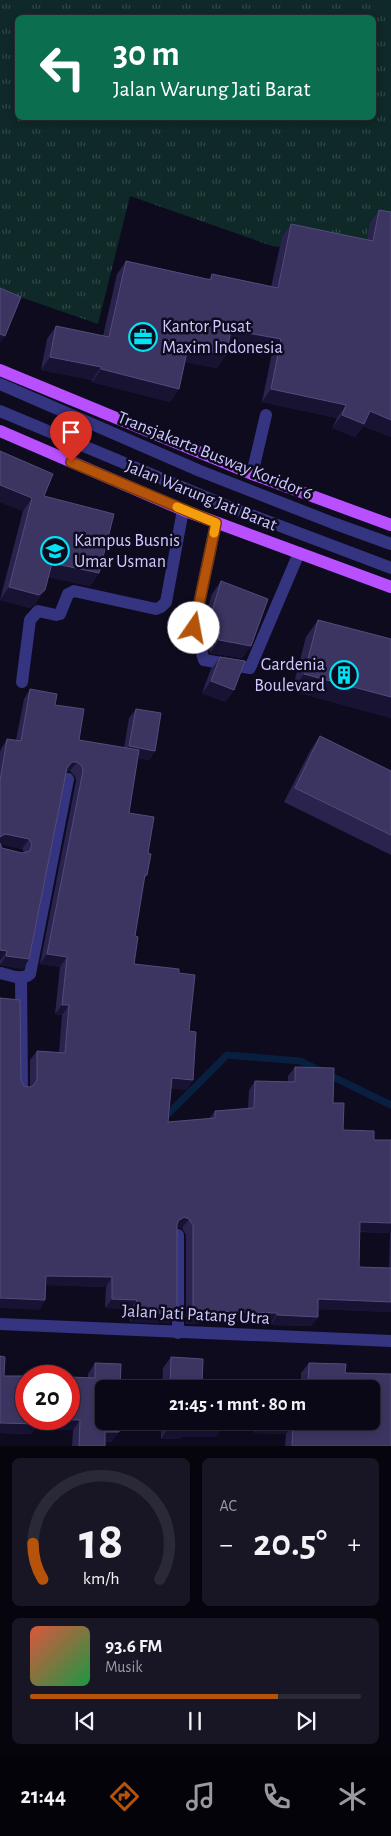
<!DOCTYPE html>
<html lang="id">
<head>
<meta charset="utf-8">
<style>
	body { margin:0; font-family:"Alegreya Sans",sans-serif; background:#181624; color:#f1f3f6; height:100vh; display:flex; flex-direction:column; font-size:19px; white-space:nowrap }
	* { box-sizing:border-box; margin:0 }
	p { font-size:16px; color:#999aa1 }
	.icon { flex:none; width:28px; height:28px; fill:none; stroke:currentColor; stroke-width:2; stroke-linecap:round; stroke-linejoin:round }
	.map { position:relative; height:1446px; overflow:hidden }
	.sheet { display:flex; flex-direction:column; gap:12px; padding:12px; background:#06040d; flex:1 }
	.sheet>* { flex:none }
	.guide { position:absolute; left:15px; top:15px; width:361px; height:105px; border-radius:8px; box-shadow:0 2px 8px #0003,0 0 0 1px #2a2936; background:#0b6e4f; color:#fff; overflow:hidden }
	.speed { position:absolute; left:15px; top:1365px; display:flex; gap:10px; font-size:25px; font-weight:700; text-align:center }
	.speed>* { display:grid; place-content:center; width:65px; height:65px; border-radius:50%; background:#0a0817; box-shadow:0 2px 8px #0003,0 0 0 1px #2a2936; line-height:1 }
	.speed .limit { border:8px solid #d22; background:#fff; color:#111 }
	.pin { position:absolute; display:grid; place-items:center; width:42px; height:42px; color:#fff; margin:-51px -21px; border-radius:50% 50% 50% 0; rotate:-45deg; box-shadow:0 0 5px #0007 }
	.pin .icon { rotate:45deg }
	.me { position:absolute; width:55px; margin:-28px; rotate:12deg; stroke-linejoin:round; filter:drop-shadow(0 0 4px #0008) }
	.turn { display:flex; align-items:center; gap:18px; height:105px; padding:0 15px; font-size:22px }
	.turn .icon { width:65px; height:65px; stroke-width:2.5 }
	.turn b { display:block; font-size:35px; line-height:42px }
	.big { font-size:38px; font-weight:600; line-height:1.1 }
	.sheet .card { flex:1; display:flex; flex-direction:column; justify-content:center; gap:8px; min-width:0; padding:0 18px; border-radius:8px; background:#181624 }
	.sheet .dial { align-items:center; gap:0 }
	.dial svg { height:130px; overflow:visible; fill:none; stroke:#2a2936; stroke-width:7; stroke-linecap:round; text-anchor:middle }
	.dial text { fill:#f1f3f6; stroke:none }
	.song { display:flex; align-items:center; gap:15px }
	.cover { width:60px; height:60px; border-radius:8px; background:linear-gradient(135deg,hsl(10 70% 55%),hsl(140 70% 35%)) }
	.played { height:5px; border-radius:2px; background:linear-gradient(90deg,#b45309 75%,#2a2936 75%) }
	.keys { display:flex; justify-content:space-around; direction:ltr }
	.heat { display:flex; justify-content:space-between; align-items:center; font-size:28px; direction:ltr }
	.sheet .tiles { flex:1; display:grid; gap:12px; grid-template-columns:1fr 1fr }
	.card:last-child { grid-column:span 2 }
	.trip { position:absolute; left:95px; top:1380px; width:285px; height:50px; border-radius:8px; background:#0a0817; box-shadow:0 2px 8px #0003,0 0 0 1px #2a2936; font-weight:600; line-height:50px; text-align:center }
	.menu { display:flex; height:80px; justify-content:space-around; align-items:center; background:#040309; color:#999aa1 }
	.menu .icon { width:35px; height:35px }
	.menu .current { color:#b45309 }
	.menu b { font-size:22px; color:#f1f3f6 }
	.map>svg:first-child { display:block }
	.grass { fill:url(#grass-tufts); fill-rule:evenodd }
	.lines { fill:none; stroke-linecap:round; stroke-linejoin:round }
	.stream { stroke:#091f40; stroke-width:7 }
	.lane { stroke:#353480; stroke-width:12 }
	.street { stroke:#353480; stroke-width:12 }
	.primary { stroke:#b850ff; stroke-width:12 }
	.wall { fill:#2a234e; fill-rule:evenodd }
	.shaded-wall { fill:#181233 }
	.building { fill:#3c3561; stroke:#534c7a }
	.route-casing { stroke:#753606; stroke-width:12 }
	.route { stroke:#b45309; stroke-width:9 }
	.slow { stroke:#f59e0b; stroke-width:9 }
	.labels { text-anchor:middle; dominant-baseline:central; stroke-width:5; stroke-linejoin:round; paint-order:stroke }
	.poi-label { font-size:18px; fill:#cec9ff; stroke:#0e0b1f; text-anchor:start }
	.street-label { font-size:18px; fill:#cec9ff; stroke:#0e0b1f }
</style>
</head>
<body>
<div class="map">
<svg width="391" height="1446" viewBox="0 0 391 1446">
	<defs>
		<pattern id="grass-tufts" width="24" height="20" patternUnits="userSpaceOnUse" patternTransform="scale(1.25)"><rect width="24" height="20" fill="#0e2927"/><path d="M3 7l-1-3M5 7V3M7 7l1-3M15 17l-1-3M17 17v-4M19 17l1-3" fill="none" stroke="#304747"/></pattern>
	</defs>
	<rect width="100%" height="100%" fill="#0e0b1f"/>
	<!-- grass -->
	<path class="grass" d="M 0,0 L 391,0 L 391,218 L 376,261 L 272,246 L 130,196 L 98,324 L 0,290 ZM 18,18 L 374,18 L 374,118 L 18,118 Z"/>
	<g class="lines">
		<!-- stream -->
		<polyline class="stream" points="161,1118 166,1116 227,1055 300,1061 391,1105"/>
		<!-- lane -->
		<g class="lane">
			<polyline points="0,384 200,471 333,523 391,544"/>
			<polyline points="0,411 227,506 391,568"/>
			<polyline points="252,474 266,415"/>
			<polyline points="216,523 194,628 204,660 250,668 299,553"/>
			<polyline points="22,682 30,620 38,611 56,615 60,614 68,594 74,591 156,609 161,607 166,602 183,510"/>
		</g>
		<!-- street -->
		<g class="street">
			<path d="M 0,973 C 10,975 22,981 30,974 L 68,779"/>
			<polyline points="21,978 22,1089"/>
			<polyline points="178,1235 178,1333"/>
			<polyline points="0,1324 391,1341"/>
		</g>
		<!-- primary -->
		<g class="primary">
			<polyline points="0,370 252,474 391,525"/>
			<polyline points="0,431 183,510 391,587"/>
		</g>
	</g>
	<!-- wall -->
	<g class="wall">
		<polygon points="379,210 391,212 391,437 363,426 355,437 332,428 337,418 262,402 272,353 228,344 217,368 185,362 179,389 170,402 92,382 92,380 41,370 47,339 56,326 103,336 117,274 126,261 209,279 212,274 271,287 282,237 291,224 367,240 370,223"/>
		<polygon points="0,451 44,496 99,573 90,586 48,577 36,603 30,608 0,600 23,511 0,502"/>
		<polygon points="221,581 251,646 242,658 210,653 202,628 212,594"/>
		<polygon points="318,620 391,639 391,718 292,691 306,637"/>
		<polygon points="220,657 234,690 225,702 202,693 211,669"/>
		<path d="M 30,689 L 55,705 L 79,740 L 124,748 L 129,718 L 136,709 L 155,751 L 149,760 L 138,758 L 129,813 L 148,853 L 147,875 L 144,879 L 135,936 L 134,964 L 179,973 L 189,1031 L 187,1090 L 171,1088 L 168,1122 L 209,1119 L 215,1111 L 248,1108 L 249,1090 L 255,1081 L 288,1082 L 288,1076 L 295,1067 L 333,1103 L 343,1130 L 374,1140 L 391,1140 L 391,1312 L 318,1309 L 318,1317 L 311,1326 L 271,1325 L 271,1323 L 201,1320 L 198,1324 L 186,1324 L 186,1235 L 182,1228 L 178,1227 L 177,1227 L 170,1323 L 130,1322 L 130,1309 L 105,1308 L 106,1287 L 46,1285 L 45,1300 L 39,1310 L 21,1080 L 24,1086 L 30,1087 L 30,1060 L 37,1051 L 59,1053 L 62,1015 L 55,1014 L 60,967 L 40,964 L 76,781 L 75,776 L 70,771 L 66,771 L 29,959 L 23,969 L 0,965 L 0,752 L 1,749 L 7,739 L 16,740 L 24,699 ZM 0,844 L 22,849 L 24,852 L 22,853 L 2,848 ZM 360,1232 L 390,1233 L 389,1268 L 359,1267 Z"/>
		<polygon points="320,736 391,771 391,855 284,802 310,751"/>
		<polygon points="0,1356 4,1376 88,1378 88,1374 95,1363 112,1442 105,1442 105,1446 72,1446 73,1430 35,1429 31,1434 0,1433"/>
		<polygon points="171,1357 203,1359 202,1383 251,1386 255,1381 301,1383 301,1373 309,1363 346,1364 345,1373 391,1374 391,1446 285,1446 286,1434 254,1433 254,1421 371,1421 371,1389 162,1389 163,1368"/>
		<polygon points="161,1421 223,1421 216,1437 182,1437 179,1439 161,1439"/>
	</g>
	<!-- shaded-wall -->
	<g class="shaded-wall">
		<polygon points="231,330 281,339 272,353 222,343"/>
		<polygon points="0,334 5,336 0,343"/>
		<polygon points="188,347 226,355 217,368 179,361"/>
		<polygon points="50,357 101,367 92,380 41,370"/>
		<polygon points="101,369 179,389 170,402 92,382"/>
		<polygon points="271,389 346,405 337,418 262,402"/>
		<polygon points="370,411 391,420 391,437 363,426 355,437 332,428 342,415"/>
		<polygon points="0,485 32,498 23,511 0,502"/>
		<polygon points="52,563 99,573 90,586 43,576"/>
		<polygon points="9,587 45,590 36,603 30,608 0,600"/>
		<polygon points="219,640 251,646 242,658 210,653"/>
		<polygon points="304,674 391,697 391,718 292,691"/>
		<polygon points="211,681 234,690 225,702 202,693"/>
		<polygon points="129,746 155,751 149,760 123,756"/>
		<polygon points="72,762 77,762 70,771 65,772 60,777"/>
		<polygon points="5,834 29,839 22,849 0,844 0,837"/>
		<polygon points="0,950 7,951 0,961"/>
		<polygon points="47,954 67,957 60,967 40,964"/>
		<polygon points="6,956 29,959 23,969 0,965"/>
		<polygon points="62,1005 69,1005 62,1015 55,1014"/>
		<polygon points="172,1078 193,1080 187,1090 165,1088"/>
		<polygon points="184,1217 189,1219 182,1228 178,1227 171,1231 178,1221"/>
		<polygon points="360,1222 391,1223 391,1231 390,1233 353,1231"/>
		<polygon points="46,1276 112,1277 106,1287 39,1285"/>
		<polygon points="0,1298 45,1300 39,1310 0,1308"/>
		<polygon points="112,1299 137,1300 130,1309 105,1308"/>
		<polygon points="318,1299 391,1302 391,1312 312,1309"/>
		<polygon points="205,1311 277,1313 271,1323 201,1320 198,1324 186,1324 193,1314"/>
		<polygon points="136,1312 177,1314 170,1323 130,1322"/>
		<polygon points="277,1315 318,1317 311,1326 271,1325"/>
		<polygon points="38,1419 80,1420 73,1430 35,1429 31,1434 0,1433 0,1423"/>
		<polygon points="261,1422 293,1423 286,1434 254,1433"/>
		<polygon points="187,1426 223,1426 216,1437 182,1437 179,1439 161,1439 168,1428"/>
		<polygon points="105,1432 119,1432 112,1442 98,1442"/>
	</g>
	<!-- building -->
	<g class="building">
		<polygon points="379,210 391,212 391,420 370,411 364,424 342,415 346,405 271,389 281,339 231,330 226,355 188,347 179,389 101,369 101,367 50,357 56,326 109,337 126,261 211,280 212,274 278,288 291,224 373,241"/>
		<polygon points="0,288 21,297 5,336 0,334"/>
		<polygon points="0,451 53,474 44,496 114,514 99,573 52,563 45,590 39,595 9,587 32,498 0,485"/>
		<polygon points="221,581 268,599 251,646 219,640 211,615"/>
		<polygon points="318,620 391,639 391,697 304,674"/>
		<polygon points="220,657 245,661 234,690 211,681"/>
		<polygon points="30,689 57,694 55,705 84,709 79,740 139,750 129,813 154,817 148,853 151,854 147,875 145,875 135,936 138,937 134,964 179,969 179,973 195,975 189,1031 196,1032 193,1080 172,1078 168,1122 215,1118 215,1111 254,1108 255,1081 295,1082 295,1067 334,1068 333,1103 344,1103 343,1130 374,1131 374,1140 391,1140 391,1223 360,1222 359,1267 391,1268 391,1302 318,1299 318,1317 277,1315 277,1313 205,1311 205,1315 193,1314 193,1225 189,1219 184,1217 178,1221 177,1225 177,1314 136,1312 137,1300 112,1299 112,1277 46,1276 45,1300 0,1298 0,998 20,1000 21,1080 24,1086 29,1087 33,1086 37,1080 37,1051 65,1053 69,1005 62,1005 67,957 47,954 83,771 82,766 77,762 72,762 67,768 29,959 6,956 7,951 0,950 0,843 2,848 22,853 30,851 32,844 29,839 5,834 0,837 0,781 7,739 21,741"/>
		<polygon points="136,709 161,713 155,751 129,746"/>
		<polygon points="320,736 391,771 391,835 295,788"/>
		<polygon points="0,1356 5,1357 4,1376 29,1376 26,1376 26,1419 69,1419 69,1377 95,1378 95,1363 121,1364 120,1389 104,1389 104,1421 119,1421 119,1432 105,1432 105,1446 79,1446 80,1420 38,1419 38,1424 0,1423"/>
		<polygon points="171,1357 203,1359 202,1383 255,1386 255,1381 308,1383 309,1363 346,1364 345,1373 391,1374 391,1446 292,1446 293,1423 261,1422 371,1421 371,1389 170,1389"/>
		<polygon points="168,1421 223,1421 223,1426 187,1426 187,1429 168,1428"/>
	</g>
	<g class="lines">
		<defs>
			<polyline id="route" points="71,462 216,523 194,628"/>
		</defs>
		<!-- route casing -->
		<use href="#route" class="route-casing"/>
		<!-- route -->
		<use href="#route" class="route"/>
		<!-- slow -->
		<polyline class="slow" points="177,507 216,523 214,533"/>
	</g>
	<!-- icons -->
	<defs>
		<symbol id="office-ring" viewBox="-11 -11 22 22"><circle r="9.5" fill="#0e0b1f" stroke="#00e4f4" stroke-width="1.5"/><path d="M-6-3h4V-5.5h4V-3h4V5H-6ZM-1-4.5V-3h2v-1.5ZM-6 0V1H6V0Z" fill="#00e4f4"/></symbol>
		<symbol id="university-ring" viewBox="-11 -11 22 22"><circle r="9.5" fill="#0e0b1f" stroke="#00e4f4" stroke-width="1.5"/><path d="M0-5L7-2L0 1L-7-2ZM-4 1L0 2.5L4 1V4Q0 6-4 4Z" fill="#00e4f4"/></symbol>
		<symbol id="building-ring" viewBox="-11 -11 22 22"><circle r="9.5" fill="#0e0b1f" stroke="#00e4f4" stroke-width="1.5"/><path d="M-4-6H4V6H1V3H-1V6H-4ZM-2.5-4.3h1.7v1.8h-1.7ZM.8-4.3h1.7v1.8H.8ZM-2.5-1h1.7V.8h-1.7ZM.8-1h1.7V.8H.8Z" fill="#00e4f4"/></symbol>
	</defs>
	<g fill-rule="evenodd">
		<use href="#office-ring" x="127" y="321" width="32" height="32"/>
		<use href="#university-ring" x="39" y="535" width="32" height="32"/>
		<use href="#building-ring" x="328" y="659" width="32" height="32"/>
	</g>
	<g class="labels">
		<!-- poi labels -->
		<g class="poi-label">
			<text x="162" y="327">Kantor Pusat<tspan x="162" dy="21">Maxim Indonesia</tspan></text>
			<text x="74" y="541">Kampus Busnis<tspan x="74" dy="21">Umar Usman</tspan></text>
			<text x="325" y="665" text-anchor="end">Gardenia<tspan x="325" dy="21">Boulevard</tspan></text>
		</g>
		<!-- street labels -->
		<g class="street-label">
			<text transform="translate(215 456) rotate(22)">Transjakarta Busway Koridor 6</text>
			<text transform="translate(201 496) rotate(22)">Jalan Warung Jati Barat</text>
			<text transform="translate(196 1315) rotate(3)">Jalan Jati Patang Utra</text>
		</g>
	</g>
</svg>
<div class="speed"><div class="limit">20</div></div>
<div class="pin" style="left:71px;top:462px;background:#d93025"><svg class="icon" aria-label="arrive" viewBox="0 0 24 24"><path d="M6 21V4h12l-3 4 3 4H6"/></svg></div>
<svg class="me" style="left:194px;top:628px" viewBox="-20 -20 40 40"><circle r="19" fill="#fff"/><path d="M0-13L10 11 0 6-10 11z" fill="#b45309"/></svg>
<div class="trip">21:45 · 1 mnt · 80 m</div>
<div class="guide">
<div class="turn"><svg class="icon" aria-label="left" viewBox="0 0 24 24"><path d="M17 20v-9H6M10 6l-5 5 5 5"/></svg><div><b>30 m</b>Jalan Warung Jati Barat</div></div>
</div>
</div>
<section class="sheet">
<div class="tiles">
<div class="card dial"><svg viewBox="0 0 100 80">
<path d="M14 69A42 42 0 1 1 86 69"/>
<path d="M14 69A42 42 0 0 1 8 47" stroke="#b45309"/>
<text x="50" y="56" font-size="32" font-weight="700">18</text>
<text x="50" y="72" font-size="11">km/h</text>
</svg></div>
<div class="card"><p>AC</p>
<div class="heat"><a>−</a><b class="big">20.5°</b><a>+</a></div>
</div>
<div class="card">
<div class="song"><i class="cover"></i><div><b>93.6 FM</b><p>Musik</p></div></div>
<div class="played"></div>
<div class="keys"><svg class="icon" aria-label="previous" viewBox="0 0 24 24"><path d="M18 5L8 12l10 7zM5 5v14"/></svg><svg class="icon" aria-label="pause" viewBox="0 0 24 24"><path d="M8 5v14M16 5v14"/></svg><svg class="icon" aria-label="next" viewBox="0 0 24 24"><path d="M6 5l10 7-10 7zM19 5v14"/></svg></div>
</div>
</div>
</section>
<nav class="menu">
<b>21:44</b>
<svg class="icon current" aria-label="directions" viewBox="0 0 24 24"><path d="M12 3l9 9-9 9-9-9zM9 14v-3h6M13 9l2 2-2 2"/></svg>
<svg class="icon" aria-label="music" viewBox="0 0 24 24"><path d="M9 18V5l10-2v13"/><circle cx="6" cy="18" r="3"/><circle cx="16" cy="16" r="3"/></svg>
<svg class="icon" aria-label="phone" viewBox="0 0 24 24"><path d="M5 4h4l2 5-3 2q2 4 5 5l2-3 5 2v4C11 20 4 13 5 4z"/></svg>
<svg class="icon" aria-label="climate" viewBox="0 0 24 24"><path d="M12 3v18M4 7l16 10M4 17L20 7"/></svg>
</nav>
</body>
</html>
